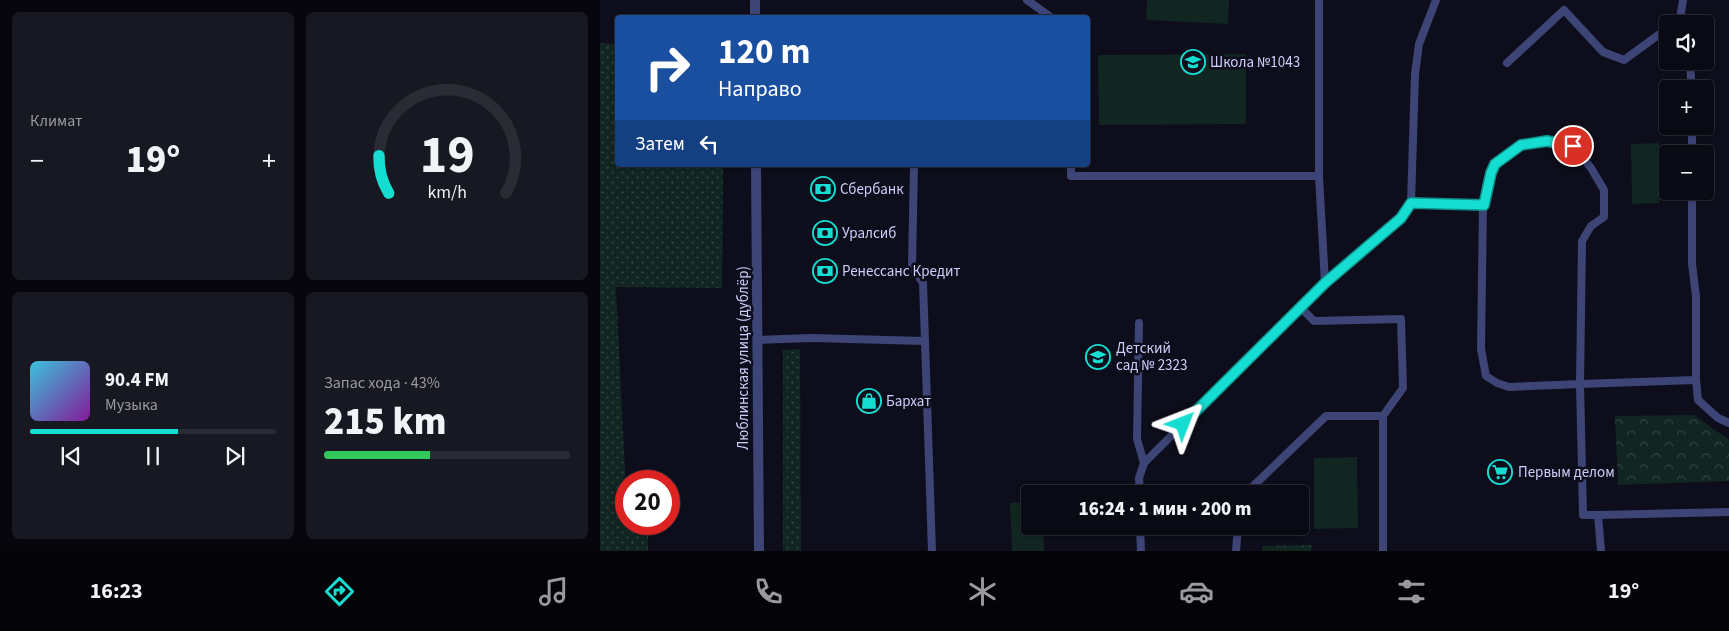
<!DOCTYPE html>
<html lang="ru">
<head>
<meta charset="utf-8">
<style>
	body { margin:0; font-family:"Source Sans 3",sans-serif; background:#181822; color:#f1f3f6; height:100vh; display:flex; flex-direction:column; font-size:19px; white-space:nowrap }
	* { box-sizing:border-box; margin:0 }
	p { font-size:16px; color:#999aa0 }
	.icon { flex:none; width:28px; height:28px; fill:none; stroke:currentColor; stroke-width:2; stroke-linecap:round; stroke-linejoin:round }
	.map { position:relative; flex:1; overflow:hidden }
	.side { display:flex; flex-direction:column; gap:12px; padding:12px; background:#06060c; width:600px }
	.side>* { flex:none }
	.hud { position:absolute; left:15px; top:15px; width:475px; height:152px; border-radius:5px; box-shadow:0 1px 4px #0004,0 0 0 1px #2a2b34; background:#1a4fa0; color:#fff; overflow:hidden }
	.tools { position:absolute; left:1059px; top:15px; display:grid; gap:10px }
	.tools a { display:grid; place-items:center; width:55px; height:55px; border-radius:5px; background:#0a0a15; box-shadow:0 1px 4px #0004,0 0 0 1px #2a2b34; font-size:25px }
	.speed { position:absolute; left:15px; top:470px; display:flex; gap:10px; font-size:25px; font-weight:700; text-align:center }
	.speed>* { display:grid; place-content:center; width:65px; height:65px; border-radius:50%; background:#0a0a15; box-shadow:0 1px 4px #0004,0 0 0 1px #2a2b34; line-height:1 }
	.speed .limit { border:8px solid #d22; background:#fff; color:#111 }
	.pin { position:absolute; display:grid; place-items:center; width:42px; height:42px; color:#fff; margin:-21px; border:2px solid #fff; border-radius:50%; box-shadow:0 1px 5px #0007 }
	.me { position:absolute; width:55px; margin:-28px; rotate:45deg; stroke-linejoin:round; filter:drop-shadow(0 0 4px #0008) }
	.turn { display:flex; align-items:center; gap:18px; height:105px; padding:0 20px; font-size:22px }
	.turn .icon { width:65px; height:65px; stroke-width:2.5 }
	.turn b { display:block; font-size:35px; line-height:42px }
	.then { display:flex; align-items:center; height:48px; padding:0 20px; background:#0003; gap:10px; font-size:19px }
	.big { font-size:38px; font-weight:800; line-height:1.1 }
	.side .card { flex:1; display:flex; flex-direction:column; justify-content:center; gap:8px; min-width:0; padding:0 18px; border-radius:8px; background:#181822 }
	.side .dial { align-items:center; gap:0 }
	.dial svg { height:130px; overflow:visible; fill:none; stroke:#2a2b34; stroke-width:7; stroke-linecap:round; text-anchor:middle }
	.dial text { fill:#f1f3f6; stroke:none }
	.song { display:flex; align-items:center; gap:15px }
	.cover { width:60px; height:60px; border-radius:8px; background:linear-gradient(135deg,hsl(190 70% 55%),hsl(290 70% 35%)) }
	.played { height:5px; border-radius:2px; background:linear-gradient(90deg,#16ddd1 60%,#2a2b34 60%) }
	.keys { display:flex; justify-content:space-around; direction:ltr }
	.heat { display:flex; justify-content:space-between; align-items:center; font-size:28px; direction:ltr }
	.charge { height:8px; border-radius:4px; background:linear-gradient(90deg,#34c759 43%,#2a2b34 0) }
	.side .tiles { flex:1; display:grid; gap:12px; grid-template-columns:repeat(2,1fr) }
	.trip { position:absolute; left:421px; top:485px; width:288px; height:50px; border-radius:5px; background:#0a0a15; box-shadow:0 1px 4px #0004,0 0 0 1px #2a2b34; font-weight:800; line-height:50px; text-align:center }
	.dock { display:flex; height:80px; justify-content:space-around; align-items:center; background:#040408; color:#999aa0 }
	.dock .icon { width:35px; height:35px }
	.dock .selected { color:#16ddd1 }
	.dock b { font-size:22px; color:#f1f3f6 }
	main { display:flex; flex:1; min-height:0 }
	.map>svg:first-child { display:block }
	.grass { fill:url(#grass-dots) }
	.forest { fill:url(#forest-crowns) }
	.pitch { fill:#112521 }
	.lines { fill:none; stroke-linecap:round; stroke-linejoin:round }
	.service { stroke:#3d4476; stroke-width:8 }
	.tertiary { stroke:#3d4476; stroke-width:10 }
	.route-casing { stroke:#0e9088; stroke-width:12 }
	.route { stroke:#16ddd1; stroke-width:9 }
	.labels { text-anchor:middle; dominant-baseline:central; stroke-width:5; stroke-linejoin:round; paint-order:stroke }
	.poi-label { font-size:15px; fill:#cdcffa; stroke:#0d0d1c; text-anchor:start }
	.street-label { font-size:15px; fill:#cdcffa; stroke:#0d0d1c }
</style>
</head>
<body>
<main>
<section class="side">
<div class="tiles">
<div class="card"><p>Климат</p>
<div class="heat"><a>−</a><b class="big">19°</b><a>+</a></div>
</div>
<div class="card dial"><svg viewBox="0 0 100 80">
<path d="M14 69A42 42 0 1 1 86 69"/>
<path d="M14 69A42 42 0 0 1 8 46" stroke="#16ddd1"/>
<text x="50" y="56" font-size="32" font-weight="700">19</text>
<text x="50" y="72" font-size="11">km/h</text>
</svg></div>
<div class="card">
<div class="song"><i class="cover"></i><div><b>90.4 FM</b><p>Музыка</p></div></div>
<div class="played"></div>
<div class="keys"><svg class="icon" aria-label="previous" viewBox="0 0 24 24"><path d="M18 5L8 12l10 7zM5 5v14"/></svg><svg class="icon" aria-label="pause" viewBox="0 0 24 24"><path d="M8 5v14M16 5v14"/></svg><svg class="icon" aria-label="next" viewBox="0 0 24 24"><path d="M6 5l10 7-10 7zM19 5v14"/></svg></div>
</div>
<div class="card"><p>Запас хода · 43%</p><b class="big">215 km</b><div class="charge"></div></div>
</div>
</section>
<div class="map">
<svg width="1129" height="551" viewBox="0 0 1129 551">
	<defs>
		<pattern id="grass-dots" width="8" height="8" patternUnits="userSpaceOnUse" patternTransform="scale(1.25)"><rect width="8" height="8" fill="#112521"/><path d="M2 2h.1M6 6h.1" fill="none" stroke="#324442" stroke-width="1.8" stroke-linecap="round"/></pattern>
		<pattern id="forest-crowns" width="20" height="18" patternUnits="userSpaceOnUse" patternTransform="scale(1.25)"><rect width="20" height="18" fill="#112521"/><path d="M2 6a3 3 0 1 1 6 0M12 15a3 3 0 1 1 6 0" fill="none" stroke="#324442"/></pattern>
	</defs>
	<rect width="100%" height="100%" fill="#0d0d1c"/>
	<!-- grass -->
	<g class="grass">
		<polygon points="0,43 17,44 18,165 123,165 122,288 16,287 26,492 26,524 48,524 48,551 0,551"/>
		<polygon points="200,349 201,551 183,551 183,350"/>
	</g>
	<!-- forest -->
	<g class="forest">
		<polygon points="1094,415 1129,440 1129,481 1018,485 1015,416"/>
		<polygon points="712,545 711,551 662,551 662,546"/>
	</g>
	<!-- pitch -->
	<g class="pitch">
		<polygon points="547,0 629,0 628,24 546,20"/>
		<polygon points="646,54 646,124 499,125 498,55"/>
		<polygon points="1059,143 1060,203 1032,204 1031,144"/>
		<polygon points="757,457 758,528 714,529 714,458"/>
		<polygon points="430,502 430,526 443,526 444,551 412,551 410,503"/>
	</g>
	<g class="lines">
		<!-- service -->
		<g class="service">
			<polyline points="427,0 452,18"/>
			<polyline points="1081,24 1080,18 1083,0"/>
			<polyline points="1089,61 1091,75 1091,89"/>
			<polyline points="907,63 964,10 1003,52 1024,60 1068,28"/>
			<polyline points="1092,126 1092,154"/>
			<polyline points="314,165 312,266 323,283 325,341"/>
			<polyline points="471,165 471,176 719,176 719,0"/>
			<polyline points="719,176 725,283"/>
			<polyline points="1092,191 1092,264 1096,296 1096,380 1098,400 1118,418 1129,423"/>
			<polyline points="811,203 883,205 891,173 895,164 921,145 947,141 973,146 991,168 1004,190 1004,217 991,226 982,241 980,384 909,387 897,383 886,376 881,349 883,205"/>
			<polyline points="539,323 537,439 544,463"/>
			<polyline points="158,340 211,338 325,341 332,551"/>
			<polyline points="540,494 539,478 544,463 725,283 801,218 811,203 815,74 819,44 836,0"/>
			<polyline points="645,494 726,416 783,416 803,388 801,319 714,321 700,307"/>
			<polyline points="998,515 983,515 980,384 1096,380"/>
			<polyline points="540,526 541,551"/>
			<polyline points="636,551 638,526"/>
			<polyline points="783,551 783,416"/>
			<polyline points="1001,551 998,515 1129,512"/>
		</g>
		<!-- tertiary -->
		<g class="tertiary">
			<polyline points="155,0 155,18"/>
			<polyline points="156,165 159,551"/>
		</g>
	</g>
	<g class="lines">
		<defs>
			<polyline id="route" points="583,424 725,283 801,218 811,203 884,205 891,173 895,164 921,145 947,141 973,146"/>
		</defs>
		<!-- route casing -->
		<use href="#route" class="route-casing"/>
		<!-- route -->
		<use href="#route" class="route"/>
	</g>
	<!-- icons -->
	<defs>
		<symbol id="school-ring" viewBox="-11 -11 22 22"><circle r="9.5" fill="#0d0d1c" stroke="#16ddd1" stroke-width="1.5"/><path d="M0-5L7-2L0 1L-7-2ZM-4 1L0 2.5L4 1V4Q0 6-4 4Z" fill="#16ddd1"/></symbol>
		<symbol id="bank-ring" viewBox="-11 -11 22 22"><circle r="9.5" fill="#0d0d1c" stroke="#16ddd1" stroke-width="1.5"/><path d="M-6-4H6V4H-6ZM0-2.3a2.3 2.3 0 1 0 0 4.6a2.3 2.3 0 1 0 0-4.6Z" fill="#16ddd1"/></symbol>
		<symbol id="shop-ring" viewBox="-11 -11 22 22"><circle r="9.5" fill="#0d0d1c" stroke="#16ddd1" stroke-width="1.5"/><path d="M-5-2.5h2.3a2.7 3.5 0 0 1 5.4 0H5L5.5 6h-11ZM-1.5-2.5h3a1.5 2.3 0 0 0-3 0Z" fill="#16ddd1"/></symbol>
		<symbol id="supermarket-ring" viewBox="-11 -11 22 22"><circle r="9.5" fill="#0d0d1c" stroke="#16ddd1" stroke-width="1.5"/><path d="M-6-5.5h2.5l.6 2H6L4.5 2H-2.5L-4.4-4H-6ZM-1.5 3.2a1.3 1.3 0 1 0 .1 0ZM3 3.2a1.3 1.3 0 1 0 .1 0Z" fill="#16ddd1"/></symbol>
	</defs>
	<g fill-rule="evenodd">
		<use href="#school-ring" x="579" y="48" width="28" height="28"/>
		<use href="#bank-ring" x="209" y="175" width="28" height="28"/>
		<use href="#bank-ring" x="211" y="219" width="28" height="28"/>
		<use href="#bank-ring" x="211" y="257" width="28" height="28"/>
		<use href="#school-ring" x="484" y="343" width="28" height="28"/>
		<use href="#shop-ring" x="255" y="387" width="28" height="28"/>
		<use href="#supermarket-ring" x="886" y="458" width="28" height="28"/>
	</g>
	<g class="labels">
		<!-- poi labels -->
		<g class="poi-label">
			<text x="610" y="62">Школа №1043</text>
			<text x="240" y="189">Сбербанк</text>
			<text x="242" y="233">Уралсиб</text>
			<text x="242" y="271">Ренессанс Кредит</text>
			<text x="516" y="348">Детский<tspan x="516" dy="17">сад № 2323</tspan></text>
			<text x="286" y="401">Бархат</text>
			<text x="918" y="472">Первым делом</text>
		</g>
		<!-- street labels -->
		<g class="street-label">
			<text transform="translate(143 358) rotate(-90)">Люблинская улица (дублёр)</text>
		</g>
	</g>
</svg>
<div class="tools">
<a><svg class="icon" aria-label="sound" viewBox="0 0 24 24"><path d="M4 9h4l5-4v14l-5-4H4zM17 9q2 3 0 6"/></svg></a>
<a>+</a>
<a>−</a>
</div>
<div class="speed"><div class="limit">20</div></div>
<div class="pin" style="left:973px;top:146px;background:#d93025"><svg class="icon" aria-label="arrive" viewBox="0 0 24 24"><path d="M6 21V4h12l-3 4 3 4H6"/></svg></div>
<svg class="me" style="left:583px;top:424px" viewBox="-20 -20 40 40"><path d="M0-17L14 15 0 8-14 15z" fill="#16ddd1" stroke="#fff" stroke-width="4"/></svg>
<div class="trip">16:24 · 1 мин · 200 m</div>
<div class="hud">
<div class="turn"><svg class="icon" aria-label="right" viewBox="0 0 24 24"><path d="M7 20v-9h11M14 6l5 5-5 5"/></svg><div><b>120 m</b>Направо</div></div>
<div class="then">Затем<svg class="icon" aria-label="left" viewBox="0 0 24 24"><path d="M17 20v-9H6M10 6l-5 5 5 5"/></svg></div>
</div>
</div>
</main>
<nav class="dock">
<b>16:23</b>
<svg class="icon selected" aria-label="directions" viewBox="0 0 24 24"><path d="M12 3l9 9-9 9-9-9zM9 14v-3h6M13 9l2 2-2 2"/></svg>
<svg class="icon" aria-label="music" viewBox="0 0 24 24"><path d="M9 18V5l10-2v13"/><circle cx="6" cy="18" r="3"/><circle cx="16" cy="16" r="3"/></svg>
<svg class="icon" aria-label="phone" viewBox="0 0 24 24"><path d="M5 4h4l2 5-3 2q2 4 5 5l2-3 5 2v4C11 20 4 13 5 4z"/></svg>
<svg class="icon" aria-label="climate" viewBox="0 0 24 24"><path d="M12 3v18M4 7l16 10M4 17L20 7"/></svg>
<svg class="icon" aria-label="car" viewBox="0 0 24 24"><path d="M5 17H2v-5l4-1 3-4h7l3 4 3 1v5h-3M9 17h6M6 11h13"/><circle cx="7" cy="17" r="2"/><circle cx="17" cy="17" r="2"/></svg>
<svg class="icon" aria-label="filters" viewBox="0 0 24 24"><path d="M4 7h16M4 17h16"/><circle cx="9" cy="7" r="2"/><circle cx="15" cy="17" r="2"/></svg>
<b>19°</b>
</nav>
</body>
</html>
